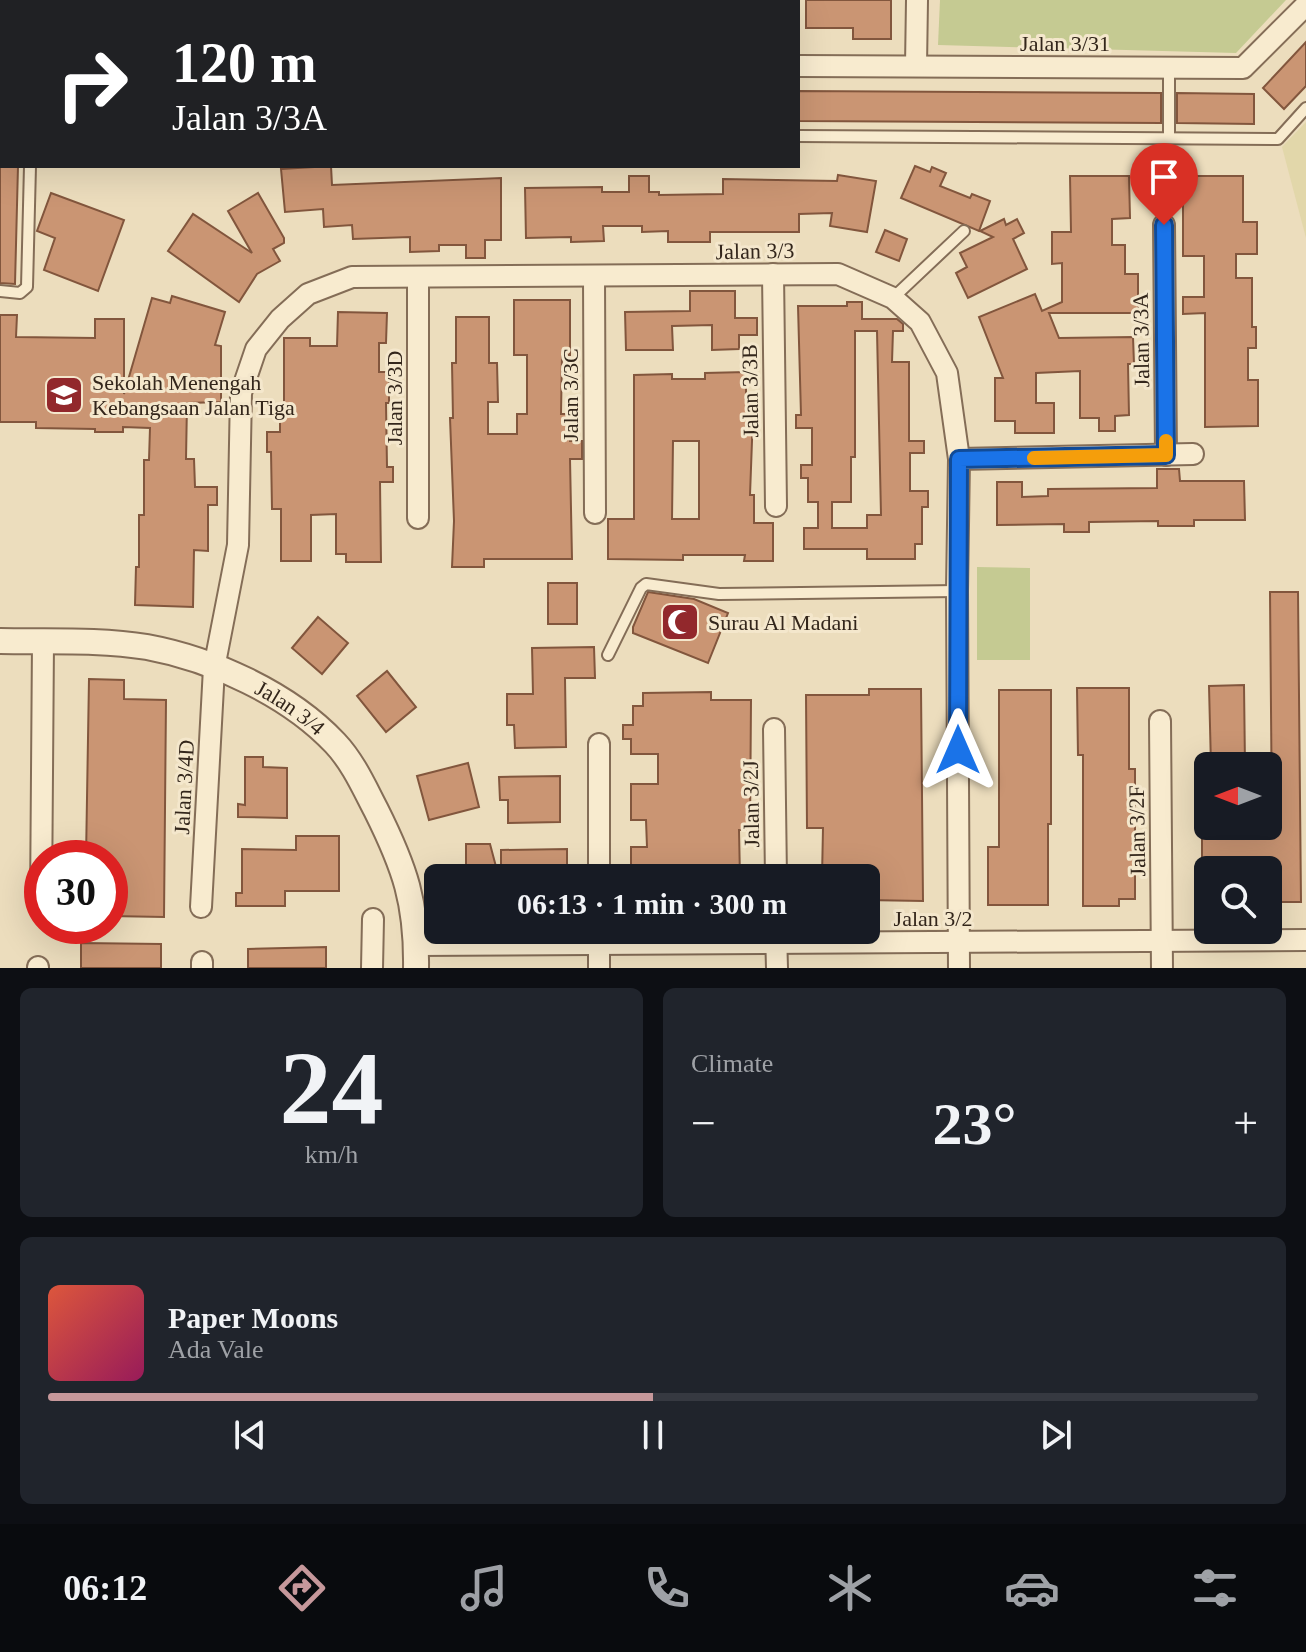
<!DOCTYPE html>
<html lang="en">
<head>
<meta charset="utf-8">
<style>
	body { margin:0; font-family:"Times New Roman",serif; background:#20242c; color:#f1f3f6; height:100vh; display:flex; flex-direction:column; font-size:30px; white-space:nowrap }
	* { box-sizing:border-box; margin:0 }
	p { font-size:26px; color:#9ea1a6 }
	.icon { flex:none; width:44px; height:44px; fill:none; stroke:currentColor; stroke-width:2; stroke-linecap:round; stroke-linejoin:round }
	.map { position:relative; height:968px; overflow:hidden }
	.drawer { display:flex; flex-direction:column; gap:20px; padding:20px; background:#0d0f14; flex:1 }
	.drawer>* { flex:none }
	.top-card { position:absolute; left:0px; top:0px; width:800px; height:168px; box-shadow:0 8px 32px #0002; background:#202124; color:#fff; overflow:hidden }
	.needle { width:52px; rotate:270deg }
	.fabs { position:absolute; left:1194px; top:752px; display:grid; gap:16px }
	.fabs a { display:grid; place-items:center; width:88px; height:88px; border-radius:12px; background:#171b24; box-shadow:0 8px 32px #0002; font-size:40px }
	.speed { position:absolute; left:24px; top:840px; display:flex; gap:16px; font-size:40px; font-weight:700; text-align:center }
	.speed>* { display:grid; place-content:center; width:104px; height:104px; border-radius:50%; background:#171b24; box-shadow:0 8px 32px #0002; line-height:1 }
	.speed .limit { border:12px solid #d22; background:#fff; color:#111 }
	.pin { position:absolute; display:grid; place-items:center; width:68px; height:68px; color:#fff; margin:-82px -34px; border-radius:50% 50% 50% 0; rotate:-45deg; box-shadow:0 0 8px #0007 }
	.pin .icon { rotate:45deg }
	.me { position:absolute; width:88px; margin:-44px; rotate:0deg; stroke-linejoin:round; filter:drop-shadow(0 0 6px #0008) }
	.turn { display:flex; align-items:center; gap:28px; height:168px; padding:0 40px; font-size:36px }
	.turn .icon { width:104px; height:104px; stroke-width:2.5 }
	.turn b { display:block; font-size:56px; line-height:68px }
	.big { font-size:60px; font-weight:700; line-height:1.1 }
	.drawer .card { flex:1; display:flex; flex-direction:column; justify-content:center; gap:12px; min-width:0; padding:0 28px; border-radius:12px; background:#20242c }
	.drawer .dial { align-items:center; gap:0 }
	.dial b { font-size:104px; line-height:1 }
	.song { display:flex; align-items:center; gap:24px }
	.cover { width:96px; height:96px; border-radius:12px; background:linear-gradient(135deg,hsl(10 70% 55%),hsl(330 70% 35%)) }
	.played { height:8px; border-radius:4px; background:linear-gradient(90deg,#c6989b 50%,#363941 50%) }
	.keys { display:flex; justify-content:space-around; direction:ltr }
	.heat { display:flex; justify-content:space-between; align-items:center; font-size:44px; direction:ltr }
	.drawer .tiles { flex:1; display:grid; gap:20px; grid-template-columns:1fr 1fr }
	.card:last-child { grid-column:span 2 }
	.trip { position:absolute; left:424px; top:864px; width:456px; height:80px; border-radius:12px; background:#171b24; box-shadow:0 8px 32px #0002; font-weight:700; line-height:80px; text-align:center }
	.dock { display:flex; height:128px; justify-content:space-around; align-items:center; background:#090b0e; color:#9ea1a6 }
	.dock .icon { width:56px; height:56px }
	.dock .active { color:#c6989b }
	.dock b { font-size:36px; color:#f1f3f6 }
	.map>svg:first-child { display:block }
	.farmland { fill:#e2d7aa }
	.green { fill:#c5ca92 }
	.building { fill:#ca9573; stroke:#82563d; stroke-width:2; fill-rule:evenodd }
	.lines { fill:none; stroke-linecap:round; stroke-linejoin:round }
	.service-casing { stroke:#846d57; stroke-width:14 }
	.minor-casing { stroke:#846d57; stroke-width:24 }
	.tertiary-casing { stroke:#846d57; stroke-width:28 }
	.service { stroke:#f8ebcf; stroke-width:10 }
	.minor { stroke:#f8ebcf; stroke-width:20 }
	.tertiary { stroke:#f8ebcf; stroke-width:24 }
	.route-casing { stroke:#114b97; stroke-width:20 }
	.route { stroke:#1a73e8; stroke-width:14 }
	.slow { stroke:#f59e0b; stroke-width:14 }
	.labels { text-anchor:middle; dominant-baseline:central; stroke-width:6; stroke-linejoin:round; paint-order:stroke }
	.street-label { font-size:22px; fill:#33261b; stroke:#f4e7cc }
	.poi-label { font-size:22px; fill:#33261b; stroke:#f4e7cc; text-anchor:start }
</style>
</head>
<body>
<div class="map">
<svg width="1306" height="968" viewBox="0 0 1306 968">
	<rect width="100%" height="100%" fill="#ecddbd"/>
	<!-- farmland -->
	<polygon class="farmland" points="1306,122 1306,238 1282,147"/>
	<!-- green -->
	<g class="green">
		<polygon points="940,0 1286,0 1236,53 938,45"/>
		<polygon points="977,567 1030,568 1030,660 977,660"/>
	</g>
	<!-- building -->
	<g class="building">
		<polygon points="806,0 891,0 891,39 853,39 853,28 806,28"/>
		<polygon points="1306,42 1306,86 1284,109 1263,88"/>
		<polygon points="798,91 1161,93 1161,123 798,121"/>
		<polygon points="1177,93 1254,94 1254,124 1177,123"/>
		<polygon points="0,166 18,166 15,284 0,283"/>
		<polygon points="331,166 332,185 501,178 501,240 485,240 485,258 466,258 466,245 439,245 439,251 410,252 410,237 353,239 352,225 324,227 323,209 285,212 281,169"/>
		<polygon points="915,166 930,172 932,167 946,173 940,186 970,198 972,194 990,201 979,231 901,198"/>
		<polygon points="1180,172 1180,176 1243,176 1243,222 1257,222 1257,254 1236,254 1236,278 1252,278 1252,327 1256,327 1256,348 1248,348 1248,380 1258,380 1258,426 1205,427 1205,313 1183,314 1183,297 1204,297 1204,256 1183,256 1183,200 1168,202 1165,174"/>
		<polygon points="838,175 876,181 867,232 830,226 832,213 799,214 799,232 710,232 710,242 668,242 668,231 642,232 642,226 603,226 604,241 571,242 571,237 526,238 525,188 602,187 602,192 629,192 629,176 649,176 649,192 659,192 659,195 723,194 723,179 837,181"/>
		<polygon points="1070,176 1129,176 1130,218 1112,219 1112,245 1125,245 1125,274 1138,274 1138,313 1049,313 1059,338 1133,337 1134,364 1128,364 1129,415 1115,416 1115,431 1099,431 1099,418 1080,418 1080,371 1036,373 1036,403 1054,403 1054,433 1015,433 1015,421 995,421 995,378 1003,378 979,317 1035,294 1042,311 1062,302 1062,263 1052,264 1052,232 1071,232"/>
		<polygon points="51,193 124,220 98,291 44,270 55,238 37,231"/>
		<polygon points="258,193 284,238 284,243 273,249 280,261 257,274 239,302 168,251 193,214 252,253 228,211"/>
		<polygon points="1004,219 1006,225 1017,219 1024,233 1013,239 1027,269 968,298 956,273 967,267 960,253 993,237 980,231"/>
		<polygon points="885,230 907,239 899,261 876,252"/>
		<polygon points="690,291 735,291 735,318 757,318 757,335 739,335 739,349 712,350 712,325 672,326 673,350 626,350 625,312 690,311"/>
		<polygon points="172,296 225,312 215,345 221,346 221,402 187,403 186,459 194,459 195,487 217,487 217,505 208,505 208,551 194,550 193,607 135,605 136,567 139,567 139,515 144,515 144,460 149,460 150,428 123,427 123,432 95,432 95,429 36,428 36,422 0,422 0,315 17,315 16,337 95,338 95,319 124,319 124,394 152,298 170,303"/>
		<polygon points="514,300 570,300 570,355 562,355 561,414 570,414 570,441 582,441 582,459 570,459 572,559 484,559 484,567 452,567 454,521 450,418 453,418 452,363 456,363 456,317 489,317 489,363 497,363 498,402 488,402 488,434 517,434 517,414 527,414 527,355 514,355"/>
		<path d="M 847,302 L 862,302 L 862,319 L 897,319 L 903,324 L 903,331 L 893,331 L 892,362 L 909,362 L 909,441 L 924,441 L 924,453 L 910,453 L 910,491 L 928,491 L 928,507 L 922,507 L 922,544 L 915,544 L 915,559 L 867,559 L 867,549 L 804,549 L 804,528 L 818,528 L 818,502 L 808,502 L 808,478 L 801,478 L 801,465 L 812,465 L 812,428 L 796,428 L 796,415 L 801,415 L 798,306 L 847,306 ZM 855,331 L 877,331 L 881,515 L 867,515 L 867,528 L 832,528 L 832,502 L 851,502 L 851,457 L 855,457 Z"/>
		<polygon points="338,312 387,313 386,343 379,343 379,372 389,372 389,403 386,403 387,467 393,467 393,482 380,482 381,562 346,562 346,554 336,554 336,514 311,515 311,561 281,561 281,509 272,509 271,452 267,452 267,432 280,432 280,417 284,417 284,338 310,338 310,346 337,346"/>
		<path d="M 746,372 L 746,414 L 753,414 L 750,495 L 754,495 L 754,523 L 773,523 L 773,561 L 744,561 L 745,555 L 683,555 L 683,560 L 608,559 L 608,519 L 634,519 L 634,375 L 672,374 L 672,379 L 705,379 L 705,373 ZM 673,441 L 699,441 L 699,519 L 672,519 Z"/>
		<polygon points="1157,469 1179,469 1180,481 1244,481 1245,520 1194,520 1194,526 1158,526 1158,521 1089,522 1089,532 1064,532 1064,524 997,525 997,482 1022,482 1022,497 1048,496 1048,489 1157,488"/>
		<rect x="548" y="583" width="29" height="41"/>
		<polygon points="648,592 694,599 728,613 708,663 633,633 633,627"/>
		<polygon points="1270,592 1298,592 1301,902 1273,902 1273,870 1202,870 1202,826 1272,826"/>
		<polygon points="318,617 348,643 322,674 292,648"/>
		<polygon points="594,647 595,678 565,678 566,747 515,748 514,725 507,725 507,694 533,694 532,648"/>
		<polygon points="387,671 416,707 386,732 357,696"/>
		<polygon points="89,679 124,680 124,699 166,700 164,917 110,916 110,858 86,858"/>
		<polygon points="1244,685 1245,766 1211,766 1209,686"/>
		<polygon points="1077,688 1129,688 1129,769 1135,769 1135,899 1119,899 1119,906 1083,906 1083,755 1078,755"/>
		<polygon points="869,689 921,689 923,901 866,900 866,878 822,878 823,828 807,828 806,695 869,695"/>
		<polygon points="999,690 1051,690 1051,824 1048,824 1048,905 988,905 988,847 999,847"/>
		<polygon points="711,692 711,700 751,700 750,830 739,830 740,878 636,878 636,869 631,869 631,847 647,847 646,820 631,820 631,784 658,784 658,754 631,754 631,739 623,739 623,725 633,725 633,706 643,706 643,693"/>
		<polygon points="245,757 263,757 263,767 287,768 287,818 238,817 238,804 245,805"/>
		<polygon points="468,763 479,807 429,820 417,776"/>
		<polygon points="560,776 560,822 508,823 508,800 500,800 499,777"/>
		<polygon points="296,836 339,836 339,891 285,891 285,906 236,906 236,893 242,893 242,849 296,850"/>
		<polygon points="466,844 490,844 499,878 466,878"/>
		<polygon points="567,849 567,878 501,878 501,850"/>
		<polygon points="81,943 161,944 161,968 81,968"/>
		<polygon points="326,947 326,968 248,968 248,949"/>
	</g>
	<g class="lines">
		<defs>
			<g id="service">
				<polyline points="1169,68 1169,136"/>
				<polyline points="798,136 1278,139 1306,108"/>
				<polyline points="0,291 20,293 27,287 30,166"/>
				<polyline points="893,298 964,231"/>
				<polyline points="608,655 641,588 646,584 719,594 957,591"/>
			</g>
			<g id="minor">
				<polyline points="375,0 375,2"/>
				<polyline points="505,0 505,2"/>
				<polyline points="634,0 634,2"/>
				<polyline points="220,2 220,0"/>
				<polyline points="773,2 773,0"/>
				<polyline points="798,66 1243,68 1306,5"/>
				<polyline points="916,66 917,0"/>
				<polyline points="1164,225 1166,455"/>
				<polyline points="773,274 776,506"/>
				<polyline points="594,277 595,513"/>
				<polyline points="959,459 1193,454"/>
				<polyline points="418,518 418,278"/>
				<polyline points="1160,721 1162,968"/>
				<polyline points="774,729 776,878"/>
				<polyline points="599,744 599,878"/>
				<polyline points="41,903 43,642"/>
				<polyline points="201,907 214,668 238,545 241,393 256,349 280,319 308,294 352,277 838,274 893,298 920,322 947,373 959,459 957,591 959,968"/>
				<polyline points="599,932 599,968"/>
				<polyline points="776,932 777,968"/>
				<polyline points="416,945 1306,940"/>
				<polyline points="38,968 38,967"/>
				<polyline points="202,968 202,962"/>
				<polyline points="372,968 373,919"/>
			</g>
			<g id="tertiary">
				<path id="s1" d="M 0,641 C 48,642 99,639 147,647 C 212,659 289,694 335,743 C 353,762 364,787 376,810 C 405,868 417,903 416,968"/>
			</g>
		</defs>
		<!-- service casing -->
		<use href="#service" class="service-casing"/>
		<!-- minor casing -->
		<use href="#minor" class="minor-casing"/>
		<!-- tertiary casing -->
		<use href="#tertiary" class="tertiary-casing"/>
		<!-- service -->
		<use href="#service" class="service"/>
		<!-- minor -->
		<use href="#minor" class="minor"/>
		<!-- tertiary -->
		<use href="#tertiary" class="tertiary"/>
	</g>
	<g class="lines">
		<defs>
			<polyline id="route" points="958,750 959,459 1166,455 1164,225"/>
		</defs>
		<!-- route casing -->
		<use href="#route" class="route-casing"/>
		<!-- route -->
		<use href="#route" class="route"/>
		<!-- slow -->
		<polyline class="slow" points="1034,458 1166,455 1166,441"/>
	</g>
	<!-- icons -->
	<defs>
		<symbol id="school-square" viewBox="-11 -11 22 22"><rect x="-9" y="-9" width="18" height="18" rx="4" fill="#92282c" stroke="#f4e7cc"/><path d="M0-5L7-2L0 1L-7-2ZM-4 1L0 2.5L4 1V4Q0 6-4 4Z" fill="#fff"/></symbol>
		<symbol id="mosque-square" viewBox="-11 -11 22 22"><rect x="-9" y="-9" width="18" height="18" rx="4" fill="#92282c" stroke="#f4e7cc"/><path d="M3.5-4.9A6 6 0 1 0 3.5 4.9A5 5 0 1 1 3.5-4.9Z" fill="#fff"/></symbol>
	</defs>
	<g fill-rule="evenodd">
		<use href="#school-square" x="42" y="373" width="44" height="44"/>
		<use href="#mosque-square" x="658" y="600" width="44" height="44"/>
	</g>
	<g class="labels">
		<!-- street labels -->
		<g class="street-label">
			<text x="1065" y="43">Jalan 3/31</text>
			<text transform="translate(755 251) rotate(-1)">Jalan 3/3</text>
			<text transform="translate(1141 340) rotate(-91)">Jalan 3/3A</text>
			<text transform="translate(750 391) rotate(-91)">Jalan 3/3B</text>
			<text transform="translate(570 395) rotate(-90)">Jalan 3/3C</text>
			<text transform="translate(394 398) rotate(-90)">Jalan 3/3D</text>
			<text stroke="none"><textPath href="#s1" startOffset="304">Jalan 3/4</textPath></text>
			<text transform="translate(184 787) rotate(-87)">Jalan 3/4D</text>
			<text transform="translate(751 804) rotate(-91)">Jalan 3/2J</text>
			<text transform="translate(1137 831) rotate(-91)">Jalan 3/2F</text>
			<text x="933" y="918">Jalan 3/2</text>
		</g>
		<!-- poi labels -->
		<g class="poi-label">
			<text x="92" y="382">Sekolah Menengah<tspan x="92" dy="25">Kebangsaan Jalan Tiga</tspan></text>
			<text x="708" y="622">Surau Al Madani</text>
		</g>
	</g>
</svg>
<div class="fabs">
<a><svg class="needle" viewBox="-14 -14 28 28"><path d="M0-13l5 13h-10z" fill="#e53935"/><path d="M0 13l5-13h-10z" fill="#9ea1a6"/></svg></a>
<a><svg class="icon" aria-label="search" viewBox="0 0 24 24"><circle cx="10" cy="10" r="6"/><path d="M15 15l6 6"/></svg></a>
</div>
<div class="speed"><div class="limit">30</div></div>
<div class="pin" style="left:1164px;top:225px;background:#d93025"><svg class="icon" aria-label="arrive" viewBox="0 0 24 24"><path d="M6 21V4h12l-3 4 3 4H6"/></svg></div>
<svg class="me" style="left:958px;top:750px" viewBox="-20 -20 40 40"><path d="M0-17L14 15 0 8-14 15z" fill="#1a73e8" stroke="#fff" stroke-width="4"/></svg>
<div class="trip">06:13 · 1 min · 300 m</div>
<div class="top-card">
<div class="turn"><svg class="icon" aria-label="right" viewBox="0 0 24 24"><path d="M7 20v-9h11M14 6l5 5-5 5"/></svg><div><b>120 m</b>Jalan 3/3A</div></div>
</div>
</div>
<section class="drawer">
<div class="tiles">
<div class="card dial"><b>24</b><p>km/h</p></div>
<div class="card"><p>Climate</p>
<div class="heat"><a>−</a><b class="big">23°</b><a>+</a></div>
</div>
<div class="card">
<div class="song"><i class="cover"></i><div><b>Paper Moons</b><p>Ada Vale</p></div></div>
<div class="played"></div>
<div class="keys"><svg class="icon" aria-label="previous" viewBox="0 0 24 24"><path d="M18 5L8 12l10 7zM5 5v14"/></svg><svg class="icon" aria-label="pause" viewBox="0 0 24 24"><path d="M8 5v14M16 5v14"/></svg><svg class="icon" aria-label="next" viewBox="0 0 24 24"><path d="M6 5l10 7-10 7zM19 5v14"/></svg></div>
</div>
</div>
</section>
<nav class="dock">
<b>06:12</b>
<svg class="icon active" aria-label="directions" viewBox="0 0 24 24"><path d="M12 3l9 9-9 9-9-9zM9 14v-3h6M13 9l2 2-2 2"/></svg>
<svg class="icon" aria-label="music" viewBox="0 0 24 24"><path d="M9 18V5l10-2v13"/><circle cx="6" cy="18" r="3"/><circle cx="16" cy="16" r="3"/></svg>
<svg class="icon" aria-label="phone" viewBox="0 0 24 24"><path d="M5 4h4l2 5-3 2q2 4 5 5l2-3 5 2v4C11 20 4 13 5 4z"/></svg>
<svg class="icon" aria-label="climate" viewBox="0 0 24 24"><path d="M12 3v18M4 7l16 10M4 17L20 7"/></svg>
<svg class="icon" aria-label="car" viewBox="0 0 24 24"><path d="M5 17H2v-5l4-1 3-4h7l3 4 3 1v5h-3M9 17h6M6 11h13"/><circle cx="7" cy="17" r="2"/><circle cx="17" cy="17" r="2"/></svg>
<svg class="icon" aria-label="filters" viewBox="0 0 24 24"><path d="M4 7h16M4 17h16"/><circle cx="9" cy="7" r="2"/><circle cx="15" cy="17" r="2"/></svg>
</nav>
</body>
</html>
